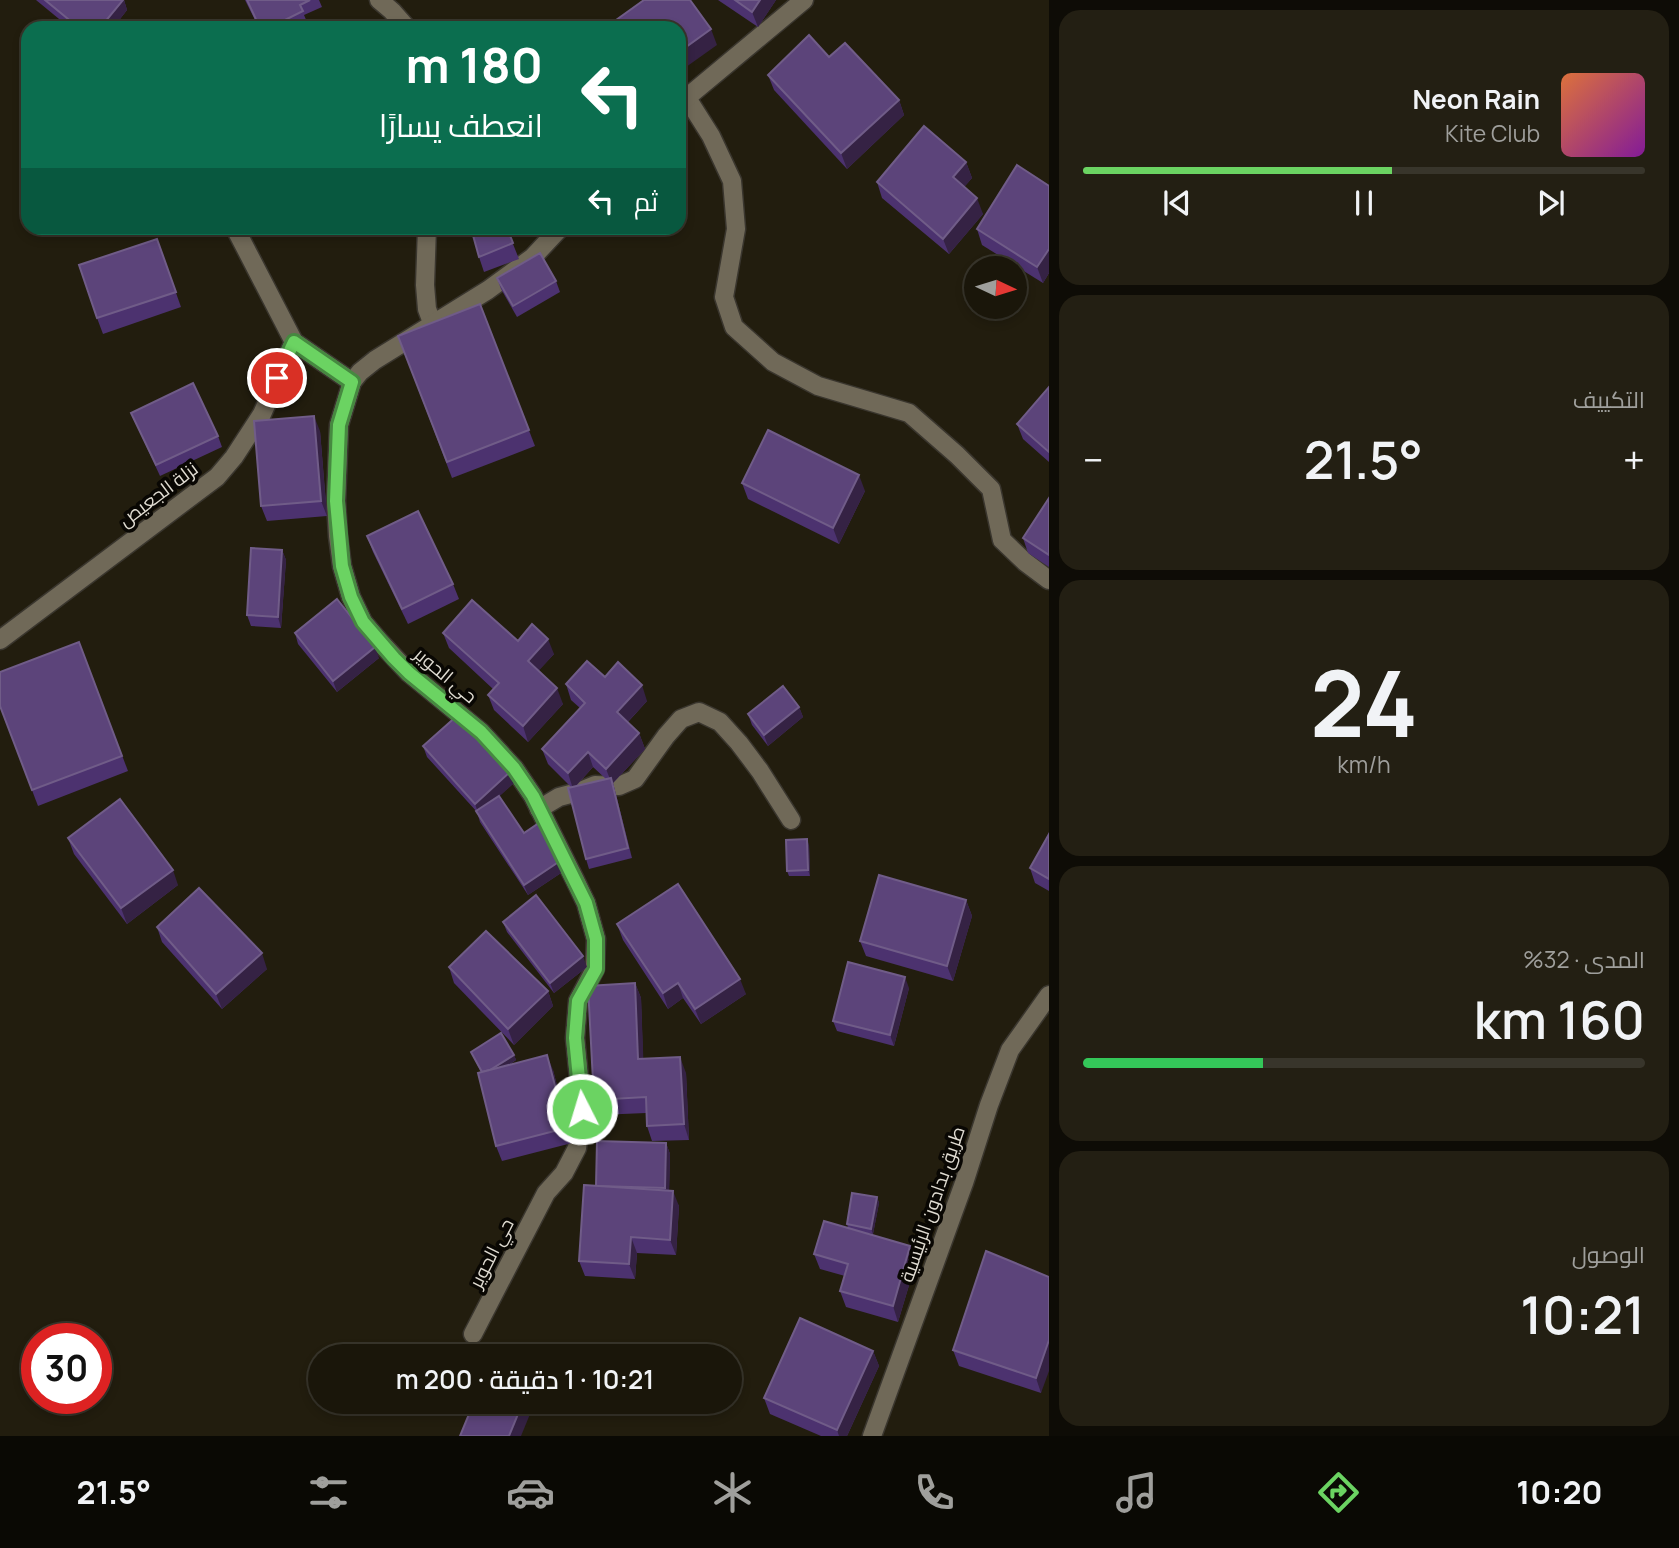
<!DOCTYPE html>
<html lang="ar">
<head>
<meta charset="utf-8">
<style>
	body { margin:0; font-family:Manrope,Cairo,sans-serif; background:#231f13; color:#f1f3f6; direction:rtl; height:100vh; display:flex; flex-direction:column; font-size:26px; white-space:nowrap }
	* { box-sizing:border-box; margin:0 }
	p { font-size:23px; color:#9f9f9c }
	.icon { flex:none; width:38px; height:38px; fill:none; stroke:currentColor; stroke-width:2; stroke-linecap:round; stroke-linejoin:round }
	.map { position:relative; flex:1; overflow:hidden; direction:ltr }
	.sheet { display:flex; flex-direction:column; gap:10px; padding:10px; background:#0e0c06; width:630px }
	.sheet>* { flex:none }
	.guide { position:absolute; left:21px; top:21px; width:665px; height:214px; border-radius:21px; box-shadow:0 4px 10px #0003,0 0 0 2px #38352b; direction:rtl; background:#0b6e4f; color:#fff; overflow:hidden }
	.needle { width:46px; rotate:94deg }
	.buttons { position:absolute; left:964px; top:256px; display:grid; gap:14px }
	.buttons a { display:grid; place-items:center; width:63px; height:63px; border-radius:50%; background:#1a160a; box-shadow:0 4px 10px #0003,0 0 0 2px #38352b; font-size:35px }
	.speed { position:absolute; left:21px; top:1323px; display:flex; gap:14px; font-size:35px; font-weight:700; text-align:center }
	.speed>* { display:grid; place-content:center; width:91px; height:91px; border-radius:50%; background:#1a160a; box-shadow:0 4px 10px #0003,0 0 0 2px #38352b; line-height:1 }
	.speed .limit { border:10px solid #d22; background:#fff; color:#111 }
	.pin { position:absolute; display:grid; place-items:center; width:60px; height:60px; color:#fff; margin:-30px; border:4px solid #fff; border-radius:50%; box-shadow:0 2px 7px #0007 }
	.me { position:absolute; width:77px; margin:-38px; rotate:355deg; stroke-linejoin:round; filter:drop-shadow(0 0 5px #0008) }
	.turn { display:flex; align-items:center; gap:24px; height:147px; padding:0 28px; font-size:32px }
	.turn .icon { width:91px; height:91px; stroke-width:2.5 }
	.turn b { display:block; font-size:49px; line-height:60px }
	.then { display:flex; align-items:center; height:66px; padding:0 28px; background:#0003; gap:14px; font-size:26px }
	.big { font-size:52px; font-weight:600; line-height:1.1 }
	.sheet .widget { flex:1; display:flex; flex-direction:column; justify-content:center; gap:10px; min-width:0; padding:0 24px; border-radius:21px; background:#231f13 }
	.sheet .dial { align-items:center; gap:0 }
	.dial b { font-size:91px; line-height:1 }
	.song { display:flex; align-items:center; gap:21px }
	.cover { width:84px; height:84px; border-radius:10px; background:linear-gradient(135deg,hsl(20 70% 55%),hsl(290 70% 35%)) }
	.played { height:7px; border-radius:4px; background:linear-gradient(90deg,#6bd362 55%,#38352b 55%) }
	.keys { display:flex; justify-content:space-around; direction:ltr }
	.heat { display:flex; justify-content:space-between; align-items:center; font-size:38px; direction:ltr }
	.charge { height:10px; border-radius:5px; background:linear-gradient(90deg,#34c759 32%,#38352b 0) }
	.trip { position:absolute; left:308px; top:1344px; width:434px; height:70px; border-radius:35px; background:#1a160a; box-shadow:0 4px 10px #0003,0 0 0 2px #38352b; font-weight:600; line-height:70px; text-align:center; direction:rtl }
	.tabs { display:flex; height:112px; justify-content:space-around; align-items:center; background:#0a0904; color:#9f9f9c }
	.tabs .icon { width:49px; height:49px }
	.tabs .active { color:#6bd362 }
	.tabs b { font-size:32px; color:#f1f3f6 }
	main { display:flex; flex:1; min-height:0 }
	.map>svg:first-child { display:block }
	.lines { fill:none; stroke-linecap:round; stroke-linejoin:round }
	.minor-casing { stroke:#3a362e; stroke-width:21 }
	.minor { stroke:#706958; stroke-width:18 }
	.wall { fill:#4c326f; fill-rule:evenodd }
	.shaded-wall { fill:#352244 }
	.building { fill:#5c447a; stroke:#705c88; stroke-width:2 }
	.route-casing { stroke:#468940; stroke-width:18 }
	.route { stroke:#6bd362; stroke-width:12 }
	.labels { text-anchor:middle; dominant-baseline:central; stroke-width:7; stroke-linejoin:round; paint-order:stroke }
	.street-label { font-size:19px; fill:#dfdbd1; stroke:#090703 }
</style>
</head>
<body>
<main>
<section class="sheet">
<div class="widget">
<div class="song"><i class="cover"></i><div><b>Neon Rain</b><p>Kite Club</p></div></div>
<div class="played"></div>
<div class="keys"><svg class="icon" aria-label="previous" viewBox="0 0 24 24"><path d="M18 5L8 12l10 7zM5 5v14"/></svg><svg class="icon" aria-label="pause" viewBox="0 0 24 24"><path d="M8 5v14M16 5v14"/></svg><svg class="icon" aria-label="next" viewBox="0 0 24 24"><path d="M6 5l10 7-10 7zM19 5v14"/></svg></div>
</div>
<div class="widget"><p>التكييف</p>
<div class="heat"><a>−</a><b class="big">21.5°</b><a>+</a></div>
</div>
<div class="widget dial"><b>24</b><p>km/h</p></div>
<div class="widget"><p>المدى · 32%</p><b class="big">160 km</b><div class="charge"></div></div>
<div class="widget"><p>الوصول</p><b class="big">10:21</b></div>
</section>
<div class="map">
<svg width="1049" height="1436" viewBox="0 0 1049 1436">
	<rect width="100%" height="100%" fill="#221d0e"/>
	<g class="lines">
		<defs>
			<g id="minor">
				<polyline points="379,0 392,11 407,28"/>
				<polyline points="687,98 711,136 732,181 736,229 724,297 734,327 773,362 818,386 909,413 957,455 991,489 1002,540 1025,562 1049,580"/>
				<polyline points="679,104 804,0"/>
				<polyline points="235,228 294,342 352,382"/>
				<polyline points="427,228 425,285 427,309 433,325"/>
				<polyline points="0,640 217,477 234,457 262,414 294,342"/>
				<polyline points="539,809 559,797 578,792 595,785 619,786 635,779 666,736 681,719 699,712 720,722 739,743 760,771 791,820"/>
				<polyline points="473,1334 546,1193 564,1173 577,1148 582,1109 575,1038 578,1001 595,969 596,939 586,903 575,880 533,796 514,768 481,732 409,673 380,642 363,622 351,597 342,566 338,536 336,501 339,425 352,382 360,372 375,360 488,290 533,257 560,228"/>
				<polyline points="872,1436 964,1183 989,1105 1010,1050 1049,995"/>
			</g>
		</defs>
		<!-- minor casing -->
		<use href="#minor" class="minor-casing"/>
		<!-- minor -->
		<use href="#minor" class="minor"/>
	</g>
	<!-- wall -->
	<g class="wall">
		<polygon points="36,0 124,0 127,10 113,28 70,28"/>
		<polygon points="245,0 319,0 322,7 304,15 307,22 294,28 259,28"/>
		<polygon points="718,0 776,0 758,27"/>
		<polygon points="768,75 899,100 904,115 847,169 774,90"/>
		<polygon points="966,162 972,178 964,187 983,214 949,254 882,198 877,182"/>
		<polygon points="1049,186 1049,273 1043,283 982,245 977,229"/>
		<polygon points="471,228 525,228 509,234 519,259 484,272 479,257"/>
		<polygon points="157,239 181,307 103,334 97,318"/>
		<polygon points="497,278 556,281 560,292 517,317 501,289"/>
		<polygon points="480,304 535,446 452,478 398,336"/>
		<polygon points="1049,387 1049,462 1023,439 1017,424"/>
		<polygon points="131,413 218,436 222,447 160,476"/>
		<polygon points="320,431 327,516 267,521 261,506"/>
		<polygon points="742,483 865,491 839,544 748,499"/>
		<polygon points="1049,498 1049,567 1028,553 1023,538"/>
		<polygon points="367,536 453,584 459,599 408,624 373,552"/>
		<polygon points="282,550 286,560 281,628 251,626 247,615"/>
		<polygon points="295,633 379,658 337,692 298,644"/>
		<polygon points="443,633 518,641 554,654 538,671 563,704 528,742 494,710 488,695 493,689 449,648"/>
		<polygon points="79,642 128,771 38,806 0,706"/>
		<path d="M 605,677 L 647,701 L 628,722 L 639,733 L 645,749 L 613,783 L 632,858 L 589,869 L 586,859 L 572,788 L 548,764 L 542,749 L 580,708 L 571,700 L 566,684 ZM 593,767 L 606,779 L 575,787 Z"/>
		<polygon points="799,707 803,717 768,746 752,725 748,714"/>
		<polygon points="423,746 514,783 499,796 524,833 567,869 528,895 480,822 477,812 427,757"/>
		<polygon points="1049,834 1049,891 1035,883 1030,868"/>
		<polygon points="68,838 178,885 127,924 74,854"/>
		<polygon points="809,845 810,876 789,876 787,871"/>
		<polygon points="966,900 972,916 953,981 866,956 860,941"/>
		<polygon points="503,922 587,967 554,993 507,932"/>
		<polygon points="617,924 746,994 701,1024 683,998 668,1009 623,940"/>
		<polygon points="157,927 267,969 222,1009 162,942"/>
		<polygon points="449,967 548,991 553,1006 514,1045 454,983"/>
		<polygon points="635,983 641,998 643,1059 686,1073 689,1140 652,1141 647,1126 646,1113 599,1115 594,1100"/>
		<polygon points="909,988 894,1046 837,1031 833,1021"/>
		<polygon points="471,1052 514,1055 516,1060 509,1065 553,1070 572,1143 502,1161 496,1146 481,1072"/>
		<polygon points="666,1143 670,1154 669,1190 679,1206 676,1255 637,1253 635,1279 585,1276 579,1261 596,1186"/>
		<polygon points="877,1197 879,1203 873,1234 861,1232 916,1262 898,1322 846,1307 840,1291 845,1276 820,1269 814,1254 848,1228 847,1224"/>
		<polygon points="1049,1277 1041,1393 959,1366 953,1350"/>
		<polygon points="873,1351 879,1366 847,1436 821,1436 770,1414 764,1398"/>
	</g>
	<!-- shaded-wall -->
	<g class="shaded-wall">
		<polygon points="123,0 124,0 127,10 113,28 100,28"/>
		<polygon points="760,0 776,0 758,27 752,12"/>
		<polygon points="711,29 717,45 679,72 679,52"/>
		<polygon points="899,100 904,115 847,169 841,153"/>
		<polygon points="966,162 972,178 959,193 953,177"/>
		<polygon points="977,198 983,214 949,254 943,239"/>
		<polygon points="1049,249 1049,273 1043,283 1037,267"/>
		<polygon points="314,416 320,431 327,516 321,501"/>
		<polygon points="859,475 865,491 839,544 833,528"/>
		<polygon points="282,550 286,560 281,628 278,617"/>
		<polygon points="548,639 554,654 533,677 528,661"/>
		<polygon points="375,647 379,658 337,692 333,681"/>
		<polygon points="642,685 647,701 623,727 617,712"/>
		<polygon points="557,688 563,704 528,742 523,726"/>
		<polygon points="799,707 803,717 768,746 764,735"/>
		<polygon points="639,733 645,749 613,783 632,858 612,784 606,769"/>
		<polygon points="588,752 593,767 573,789 568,773"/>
		<polygon points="510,772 514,783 479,815 475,804"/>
		<polygon points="807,839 809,845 810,876 808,870"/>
		<polygon points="563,859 567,869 528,895 524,885"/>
		<polygon points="173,870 178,885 127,924 121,908"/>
		<polygon points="966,900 972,916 953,981 947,966"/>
		<polygon points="262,953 267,969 222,1009 216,994"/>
		<polygon points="583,956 587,967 554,993 550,983"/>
		<polygon points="905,977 909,988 894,1046 890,1035"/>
		<polygon points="740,979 746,994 701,1024 695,1009"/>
		<polygon points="635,983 641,998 644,1075 638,1059"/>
		<polygon points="678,983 683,998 668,1009 663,993"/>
		<polygon points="548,991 553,1006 514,1045 508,1029"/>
		<polygon points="514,1055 516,1060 486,1079 484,1074"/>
		<polygon points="547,1055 553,1070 572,1143 566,1128"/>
		<polygon points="680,1057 686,1073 689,1140 684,1124"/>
		<polygon points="666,1143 670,1154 669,1198 665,1188"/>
		<polygon points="673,1191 679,1206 676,1255 670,1240"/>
		<polygon points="877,1197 879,1203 873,1234 871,1229"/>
		<polygon points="631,1237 637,1253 635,1279 629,1264"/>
		<polygon points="910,1246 916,1262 898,1322 893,1306"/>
		<polygon points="1049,1340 1049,1371 1041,1393 1036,1378"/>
		<polygon points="873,1351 879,1366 847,1436 839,1436 837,1430"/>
		<polygon points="523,1402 535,1402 521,1436 509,1436"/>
	</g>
	<!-- building -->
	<g class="building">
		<polygon points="45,0 123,0 100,28 79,28"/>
		<polygon points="247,0 310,0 300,5 303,11 269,28 260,28"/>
		<polygon points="644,0 690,0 711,29 679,52 679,28 616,28 612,23"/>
		<polygon points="735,0 760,0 752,12"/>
		<polygon points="809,35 829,57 845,43 899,100 841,153 768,75"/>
		<polygon points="924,126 966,162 953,177 977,198 943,239 877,182"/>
		<polygon points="1017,165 1049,186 1049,249 1037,267 977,229"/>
		<polygon points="471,228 507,228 513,243 479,257"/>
		<polygon points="157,239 176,292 97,318 79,265"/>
		<polygon points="540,253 556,281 513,306 497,278"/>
		<polygon points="480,304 529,430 447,462 398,336"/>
		<polygon points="193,383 218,436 156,465 131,413"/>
		<polygon points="1049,387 1049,452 1017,424"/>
		<polygon points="314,416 321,501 261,506 254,421"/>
		<polygon points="768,430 859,475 833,528 742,483"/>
		<polygon points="1049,498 1049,555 1023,538"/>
		<polygon points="418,511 453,584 402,609 367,536"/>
		<polygon points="251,548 282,550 278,617 247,615"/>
		<polygon points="337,599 375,647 333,681 295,633"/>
		<polygon points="472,600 518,641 532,624 548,639 528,661 557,688 523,726 488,695 499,683 443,633"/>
		<polygon points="79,642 122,756 32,790 0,706 0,672"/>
		<polygon points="587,661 605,677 618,662 642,685 617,712 639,733 606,769 588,752 568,773 542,749 585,703 566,684"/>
		<polygon points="783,686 799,707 764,735 748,714"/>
		<polygon points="458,715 510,772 475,804 423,746"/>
		<polygon points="611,778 628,848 586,859 568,788"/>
		<polygon points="499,796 524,833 539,823 563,859 524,885 476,811"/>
		<polygon points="120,799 173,870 121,908 68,838"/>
		<polygon points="1049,834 1049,879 1030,868"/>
		<polygon points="807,839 808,870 787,871 786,840"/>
		<polygon points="879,875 966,900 947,966 860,941"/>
		<polygon points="678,884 740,979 695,1009 678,983 663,993 617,924"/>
		<polygon points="199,888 262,953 216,994 157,927"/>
		<polygon points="536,895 583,956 550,983 503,922"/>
		<polygon points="486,931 548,991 508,1029 449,967"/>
		<polygon points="848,962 905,977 890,1035 833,1021"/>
		<polygon points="635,983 638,1059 680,1057 684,1124 647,1126 646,1097 594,1100 588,986"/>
		<polygon points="501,1033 514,1055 490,1070 482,1072 471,1052"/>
		<polygon points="547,1055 566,1128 496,1146 478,1073"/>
		<polygon points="597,1141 666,1143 665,1188 596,1186"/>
		<polygon points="584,1185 673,1191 670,1240 631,1237 629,1264 579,1261"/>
		<polygon points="852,1193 877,1197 871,1229 847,1224"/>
		<polygon points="824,1221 910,1246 893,1306 840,1291 848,1264 814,1254"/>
		<polygon points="986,1251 1049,1277 1049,1340 1036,1378 953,1350"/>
		<polygon points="800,1318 873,1351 837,1430 764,1398"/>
		<polygon points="494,1352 505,1356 493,1356"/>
		<polygon points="474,1402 523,1402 509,1436 460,1436"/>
	</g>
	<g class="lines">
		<defs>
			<polyline id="route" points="277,378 294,342 352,382 339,425 336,501 342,566 351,597 363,622 394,658 409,673 481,732 514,768 533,796 586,903 596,939 596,969 578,1001 575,1038 582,1109"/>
		</defs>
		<!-- route casing -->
		<use href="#route" class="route-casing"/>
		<!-- route -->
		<use href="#route" class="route"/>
	</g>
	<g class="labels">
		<!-- street labels -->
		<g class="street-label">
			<text transform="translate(158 494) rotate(-37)">نزلة الجعيص</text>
			<text transform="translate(446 675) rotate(40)">حي الحوير</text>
			<text transform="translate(932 1204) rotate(-71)">طريق بدادون الرئيسية</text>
			<text transform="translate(491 1253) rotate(-63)">حي الحوير</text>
		</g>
	</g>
</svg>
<div class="buttons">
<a><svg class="needle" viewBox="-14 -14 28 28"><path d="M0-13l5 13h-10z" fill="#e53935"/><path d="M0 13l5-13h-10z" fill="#9f9f9c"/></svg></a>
</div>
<div class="speed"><div class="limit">30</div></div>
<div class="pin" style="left:277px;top:378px;background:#d93025"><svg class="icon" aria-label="arrive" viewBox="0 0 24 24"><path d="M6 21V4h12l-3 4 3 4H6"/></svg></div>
<svg class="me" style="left:582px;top:1109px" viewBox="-20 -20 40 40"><circle r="17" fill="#6bd362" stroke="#fff" stroke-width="3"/><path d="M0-11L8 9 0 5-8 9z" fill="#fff"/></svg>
<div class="trip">10:21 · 1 دقيقة · 200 m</div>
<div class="guide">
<div class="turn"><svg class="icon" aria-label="left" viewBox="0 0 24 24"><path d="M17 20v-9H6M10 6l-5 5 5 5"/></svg><div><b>180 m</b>انعطف يسارًا</div></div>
<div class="then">ثم<svg class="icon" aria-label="left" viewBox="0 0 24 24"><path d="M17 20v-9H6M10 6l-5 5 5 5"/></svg></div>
</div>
</div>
</main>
<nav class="tabs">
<b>10:20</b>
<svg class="icon active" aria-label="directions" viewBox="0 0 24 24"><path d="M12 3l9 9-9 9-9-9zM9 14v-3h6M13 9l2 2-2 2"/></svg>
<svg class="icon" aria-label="music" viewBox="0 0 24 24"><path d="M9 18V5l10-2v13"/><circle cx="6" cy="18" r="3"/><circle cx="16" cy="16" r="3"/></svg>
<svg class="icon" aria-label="phone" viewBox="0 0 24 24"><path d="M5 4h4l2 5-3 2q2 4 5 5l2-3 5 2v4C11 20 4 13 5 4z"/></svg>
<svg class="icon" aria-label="climate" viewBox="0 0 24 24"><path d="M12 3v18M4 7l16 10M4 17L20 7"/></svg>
<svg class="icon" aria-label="car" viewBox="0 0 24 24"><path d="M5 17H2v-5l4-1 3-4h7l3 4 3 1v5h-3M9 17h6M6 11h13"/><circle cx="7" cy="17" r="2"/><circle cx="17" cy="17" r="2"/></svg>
<svg class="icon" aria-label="filters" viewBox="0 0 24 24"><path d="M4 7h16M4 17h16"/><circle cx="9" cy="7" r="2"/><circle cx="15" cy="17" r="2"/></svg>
<b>21.5°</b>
</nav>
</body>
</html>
